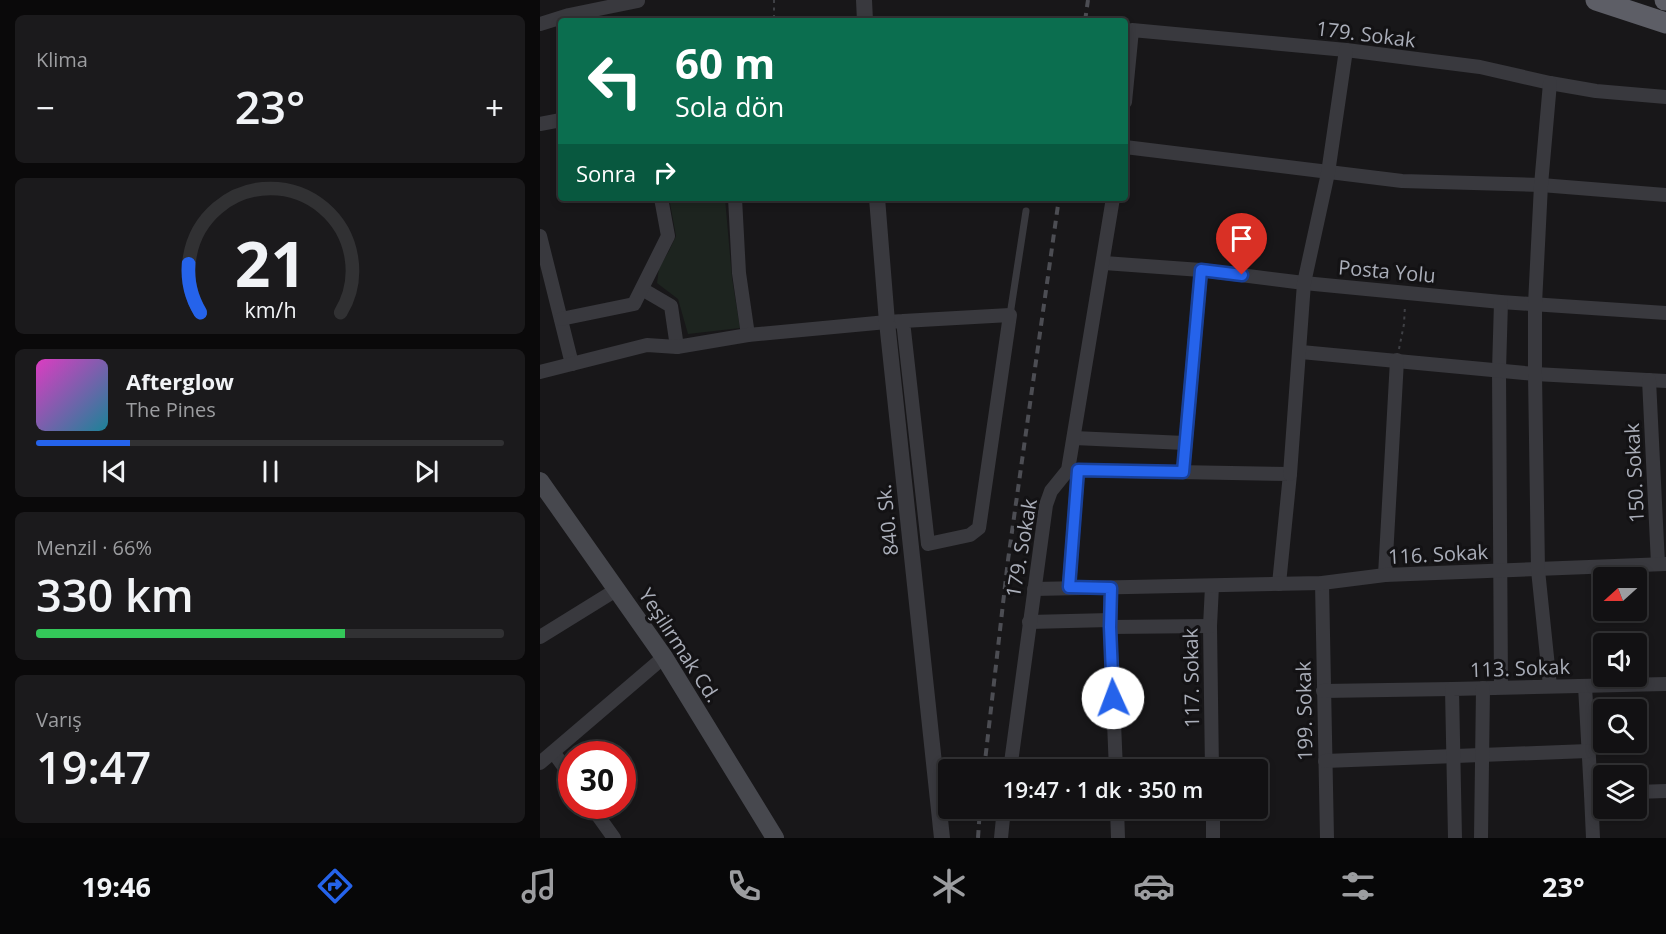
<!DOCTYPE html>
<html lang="tr">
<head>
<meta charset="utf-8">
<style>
	body { margin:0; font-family:"Open Sans",sans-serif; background:#1b1a1c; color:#f1f3f6; height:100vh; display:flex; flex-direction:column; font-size:22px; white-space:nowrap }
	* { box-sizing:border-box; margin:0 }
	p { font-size:20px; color:#9c9da0 }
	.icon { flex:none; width:33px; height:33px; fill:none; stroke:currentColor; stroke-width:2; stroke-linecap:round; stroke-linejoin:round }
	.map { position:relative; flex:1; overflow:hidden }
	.drawer { display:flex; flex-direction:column; gap:15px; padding:15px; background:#0a090a; width:540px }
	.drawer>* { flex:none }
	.top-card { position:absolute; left:18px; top:18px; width:570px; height:183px; border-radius:6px; box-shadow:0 3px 9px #0003,0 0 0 2px #313133; background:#0b6e4f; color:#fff; overflow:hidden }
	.needle { width:39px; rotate:249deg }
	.buttons { position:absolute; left:1053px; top:567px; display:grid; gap:12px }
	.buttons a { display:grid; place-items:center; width:54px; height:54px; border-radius:6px; background:#121113; box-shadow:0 3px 9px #0003,0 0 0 2px #313133; font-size:30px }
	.speed { position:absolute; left:18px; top:741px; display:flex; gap:12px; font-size:30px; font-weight:700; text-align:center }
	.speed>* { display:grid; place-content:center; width:78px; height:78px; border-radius:50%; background:#121113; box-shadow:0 3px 9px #0003,0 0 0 2px #313133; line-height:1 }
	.speed .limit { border:9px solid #d22; background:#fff; color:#111 }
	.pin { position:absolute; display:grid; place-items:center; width:51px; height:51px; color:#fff; margin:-62px -26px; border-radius:50% 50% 50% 0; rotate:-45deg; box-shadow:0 0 6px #0007 }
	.pin .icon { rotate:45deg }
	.me { position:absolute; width:66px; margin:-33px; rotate:358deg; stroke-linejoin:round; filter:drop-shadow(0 0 4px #0008) }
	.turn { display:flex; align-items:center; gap:21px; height:126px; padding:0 18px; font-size:27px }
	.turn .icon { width:78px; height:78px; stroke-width:2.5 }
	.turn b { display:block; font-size:42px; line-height:51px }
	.then { display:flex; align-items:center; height:57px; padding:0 18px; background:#0003; gap:12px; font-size:22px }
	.big { font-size:45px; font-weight:600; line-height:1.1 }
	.drawer .card { flex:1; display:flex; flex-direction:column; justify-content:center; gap:9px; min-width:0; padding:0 21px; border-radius:9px; background:#1b1a1c }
	.drawer .dial { align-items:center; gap:0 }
	.dial svg { height:156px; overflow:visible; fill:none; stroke:#313133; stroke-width:7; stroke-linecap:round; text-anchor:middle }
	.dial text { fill:#f1f3f6; stroke:none }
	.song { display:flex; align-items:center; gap:18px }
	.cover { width:72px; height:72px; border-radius:9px; background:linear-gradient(135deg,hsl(310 70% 55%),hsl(190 70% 35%)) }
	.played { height:6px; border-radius:3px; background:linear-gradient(90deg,#2563eb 20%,#313133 20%) }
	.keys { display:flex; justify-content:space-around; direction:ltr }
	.heat { display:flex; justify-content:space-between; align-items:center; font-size:33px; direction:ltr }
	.charge { height:9px; border-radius:4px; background:linear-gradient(90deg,#34c759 66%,#313133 0) }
	.trip { position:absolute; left:398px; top:759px; width:330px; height:60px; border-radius:6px; background:#121113; box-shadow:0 3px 9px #0003,0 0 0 2px #313133; font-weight:600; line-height:60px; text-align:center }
	.dock { display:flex; height:96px; justify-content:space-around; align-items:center; background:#070708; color:#9c9da0 }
	.dock .icon { width:42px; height:42px }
	.dock .on { color:#2563eb }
	.dock b { font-size:27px; color:#f1f3f6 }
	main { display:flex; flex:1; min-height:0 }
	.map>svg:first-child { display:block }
	.park { fill:#1d241f }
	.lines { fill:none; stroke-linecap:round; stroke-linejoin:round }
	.path { stroke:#3f4045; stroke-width:2; stroke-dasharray:3 4.5; stroke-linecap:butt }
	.service { stroke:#39393e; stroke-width:7 }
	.minor { stroke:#39393e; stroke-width:14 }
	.tertiary { stroke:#39393e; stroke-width:16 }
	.secondary { stroke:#47484e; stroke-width:18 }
	.trunk { stroke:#5d5e66; stroke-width:21 }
	.rail { stroke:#4c4d53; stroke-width:4; stroke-dasharray:8 6; stroke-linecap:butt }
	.route-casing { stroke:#184099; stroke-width:15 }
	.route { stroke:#2563eb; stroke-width:10 }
	.labels { text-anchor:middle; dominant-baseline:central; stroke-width:6; stroke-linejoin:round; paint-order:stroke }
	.street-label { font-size:20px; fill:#aaaeb9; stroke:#131214 }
</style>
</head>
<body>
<main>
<section class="drawer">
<div class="card"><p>Klima</p>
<div class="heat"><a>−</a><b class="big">23°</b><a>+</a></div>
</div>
<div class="card dial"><svg viewBox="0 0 100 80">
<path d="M14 69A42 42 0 1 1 86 69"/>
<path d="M14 69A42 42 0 0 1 8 44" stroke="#2563eb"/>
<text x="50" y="56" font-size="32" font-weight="700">21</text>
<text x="50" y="72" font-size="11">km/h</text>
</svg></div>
<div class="card">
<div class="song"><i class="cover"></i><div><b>Afterglow</b><p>The Pines</p></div></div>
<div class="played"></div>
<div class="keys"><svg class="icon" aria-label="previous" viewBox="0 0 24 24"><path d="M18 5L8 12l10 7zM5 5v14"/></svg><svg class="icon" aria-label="pause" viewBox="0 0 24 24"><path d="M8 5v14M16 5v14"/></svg><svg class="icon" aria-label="next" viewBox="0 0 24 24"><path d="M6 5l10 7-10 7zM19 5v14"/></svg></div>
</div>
<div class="card"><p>Menzil · 66%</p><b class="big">330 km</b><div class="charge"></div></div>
<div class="card"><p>Varış</p><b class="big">19:47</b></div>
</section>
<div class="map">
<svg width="1126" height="838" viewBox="0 0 1126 838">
	<rect width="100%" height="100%" fill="#181719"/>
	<!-- park -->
	<polygon class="park" points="129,198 185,198 192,278 200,328 148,334 138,299 117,283 119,268 129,251 136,236"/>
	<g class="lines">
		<!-- path -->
		<g class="path">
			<polyline points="234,0 234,21"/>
			<polyline points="859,349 864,324 865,305"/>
		</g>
		<!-- service -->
		<polyline class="service" points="470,315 486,211"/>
		<!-- minor -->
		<g class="minor">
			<polyline points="0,24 29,15 98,1"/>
			<polyline points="585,102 592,30 806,50 940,67 1010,83 1056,91 1126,97"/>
			<polyline points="0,124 21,120"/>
			<polyline points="585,147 862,181 1001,185 1126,195"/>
			<polyline points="195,198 199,273 208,335"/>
			<polyline points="0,236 32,364"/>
			<polyline points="564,263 661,270 764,283 961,302 1126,313"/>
			<polyline points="102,289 131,306 137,347"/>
			<polyline points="961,302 959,370 961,687"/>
			<polyline points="21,319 94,304 128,236 121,198"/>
			<polyline points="761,352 995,374 1126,381"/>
			<polyline points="0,372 107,345 137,347 208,335 347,322 363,321 470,315 439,528 430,535 388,544 363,321"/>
			<polyline points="1109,380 1118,564"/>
			<polyline points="534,438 645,443"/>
			<polyline points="528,470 750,474 739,584"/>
			<polyline points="643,472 661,270"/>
			<polyline points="750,474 764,283 788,173 806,50"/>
			<polyline points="845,575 857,360"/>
			<polyline points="782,583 787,838"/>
			<polyline points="672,586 670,626 672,770"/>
			<polyline points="529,587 538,470"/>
			<polyline points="571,588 570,627 576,770"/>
			<polyline points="494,589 782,583 845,575 1126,564"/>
			<polyline points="489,622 570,620"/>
			<polyline points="570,627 670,626"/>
			<polyline points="0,637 76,590"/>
			<polyline points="1010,686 998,570 995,374 995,304 1001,185 1010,83"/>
			<polyline points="1045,686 1051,794"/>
			<polyline points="783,691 912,689"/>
			<polyline points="14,753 32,778"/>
			<polyline points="785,761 1048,751"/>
			<polyline points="0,763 124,657"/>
			<polyline points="470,770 506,505 511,491 528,470 573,198"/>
			<polyline points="1096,792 1126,791"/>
			<polyline points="51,806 74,838"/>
			<polyline points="577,808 578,838"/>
			<polyline points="673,808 673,838"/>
			<polyline points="461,838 464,808"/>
			<polyline points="915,838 912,689 1126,684"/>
			<polyline points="941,838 943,688"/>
			<polyline points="1053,838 1051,794 1064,793"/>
		</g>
		<!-- tertiary -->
		<g class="tertiary">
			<polyline points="324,0 325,21"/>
			<polyline points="337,198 347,322 402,838"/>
		</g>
		<!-- secondary -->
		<polyline class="secondary" points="0,481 124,657 235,838"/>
		<!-- trunk -->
		<g class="trunk">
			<polyline points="1056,0 1126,23"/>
			<polyline points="1125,0 1126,0"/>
		</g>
		<!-- rail -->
		<g class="rail">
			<polyline points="545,21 548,0"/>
			<polyline points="444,770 468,560 519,198"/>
			<polyline points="438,838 440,808"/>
		</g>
	</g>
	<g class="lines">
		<defs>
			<polyline id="route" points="573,698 570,627 571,588 529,587 538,470 643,472 661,270 702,275"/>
		</defs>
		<!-- route casing -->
		<use href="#route" class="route-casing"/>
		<!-- route -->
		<use href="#route" class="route"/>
	</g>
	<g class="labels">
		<!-- street labels -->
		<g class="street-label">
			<text transform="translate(826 34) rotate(7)">179. Sokak</text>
			<text transform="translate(847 271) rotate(5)">Posta Yolu</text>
			<text transform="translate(1094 473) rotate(-93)">150. Sokak</text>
			<text transform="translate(347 520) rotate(-96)">840. Sk.</text>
			<text transform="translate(481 548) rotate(-80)">179. Sokak</text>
			<text transform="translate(898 554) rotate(-3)">116. Sokak</text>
			<text transform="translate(140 645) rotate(57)">Yeşilırmak Cd.</text>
			<text transform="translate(980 668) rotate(-2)">113. Sokak</text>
			<text transform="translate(651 678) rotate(-91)">117. Sokak</text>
			<text transform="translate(764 711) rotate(-91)">199. Sokak</text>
		</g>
	</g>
</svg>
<div class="buttons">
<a><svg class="needle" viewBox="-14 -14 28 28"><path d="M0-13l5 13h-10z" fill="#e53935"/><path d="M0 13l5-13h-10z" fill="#9c9da0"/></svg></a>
<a><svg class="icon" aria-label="sound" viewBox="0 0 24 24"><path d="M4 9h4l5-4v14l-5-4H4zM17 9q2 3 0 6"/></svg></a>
<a><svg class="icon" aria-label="search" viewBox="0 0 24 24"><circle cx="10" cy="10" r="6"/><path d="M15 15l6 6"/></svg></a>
<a><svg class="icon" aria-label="layers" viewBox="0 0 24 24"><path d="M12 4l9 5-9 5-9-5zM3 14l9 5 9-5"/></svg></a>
</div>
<div class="speed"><div class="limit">30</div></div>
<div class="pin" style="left:702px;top:275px;background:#d93025"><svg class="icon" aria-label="arrive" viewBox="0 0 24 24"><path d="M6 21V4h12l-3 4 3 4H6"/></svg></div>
<svg class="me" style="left:573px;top:698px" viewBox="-20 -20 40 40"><circle r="19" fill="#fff"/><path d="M0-13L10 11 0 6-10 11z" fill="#2563eb"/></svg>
<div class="trip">19:47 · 1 dk · 350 m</div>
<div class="top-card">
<div class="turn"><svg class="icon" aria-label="left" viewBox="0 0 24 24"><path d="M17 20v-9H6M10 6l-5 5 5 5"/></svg><div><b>60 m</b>Sola dön</div></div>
<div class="then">Sonra<svg class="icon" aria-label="right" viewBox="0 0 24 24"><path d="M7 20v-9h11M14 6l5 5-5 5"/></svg></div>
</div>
</div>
</main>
<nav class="dock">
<b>19:46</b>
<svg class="icon on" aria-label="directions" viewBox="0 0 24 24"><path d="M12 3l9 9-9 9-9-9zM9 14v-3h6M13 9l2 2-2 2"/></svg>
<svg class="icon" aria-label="music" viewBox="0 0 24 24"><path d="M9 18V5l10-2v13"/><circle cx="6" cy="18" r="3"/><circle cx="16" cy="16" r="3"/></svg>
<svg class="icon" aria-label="phone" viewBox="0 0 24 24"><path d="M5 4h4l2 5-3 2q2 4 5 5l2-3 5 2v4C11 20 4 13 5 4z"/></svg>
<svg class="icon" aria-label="climate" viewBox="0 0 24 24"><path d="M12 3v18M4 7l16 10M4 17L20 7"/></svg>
<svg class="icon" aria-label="car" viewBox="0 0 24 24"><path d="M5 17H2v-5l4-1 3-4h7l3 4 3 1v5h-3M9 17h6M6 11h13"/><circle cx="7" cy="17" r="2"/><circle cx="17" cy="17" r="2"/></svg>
<svg class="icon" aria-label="filters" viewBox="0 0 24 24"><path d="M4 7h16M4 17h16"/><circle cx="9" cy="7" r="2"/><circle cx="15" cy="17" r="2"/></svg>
<b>23°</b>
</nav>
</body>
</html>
